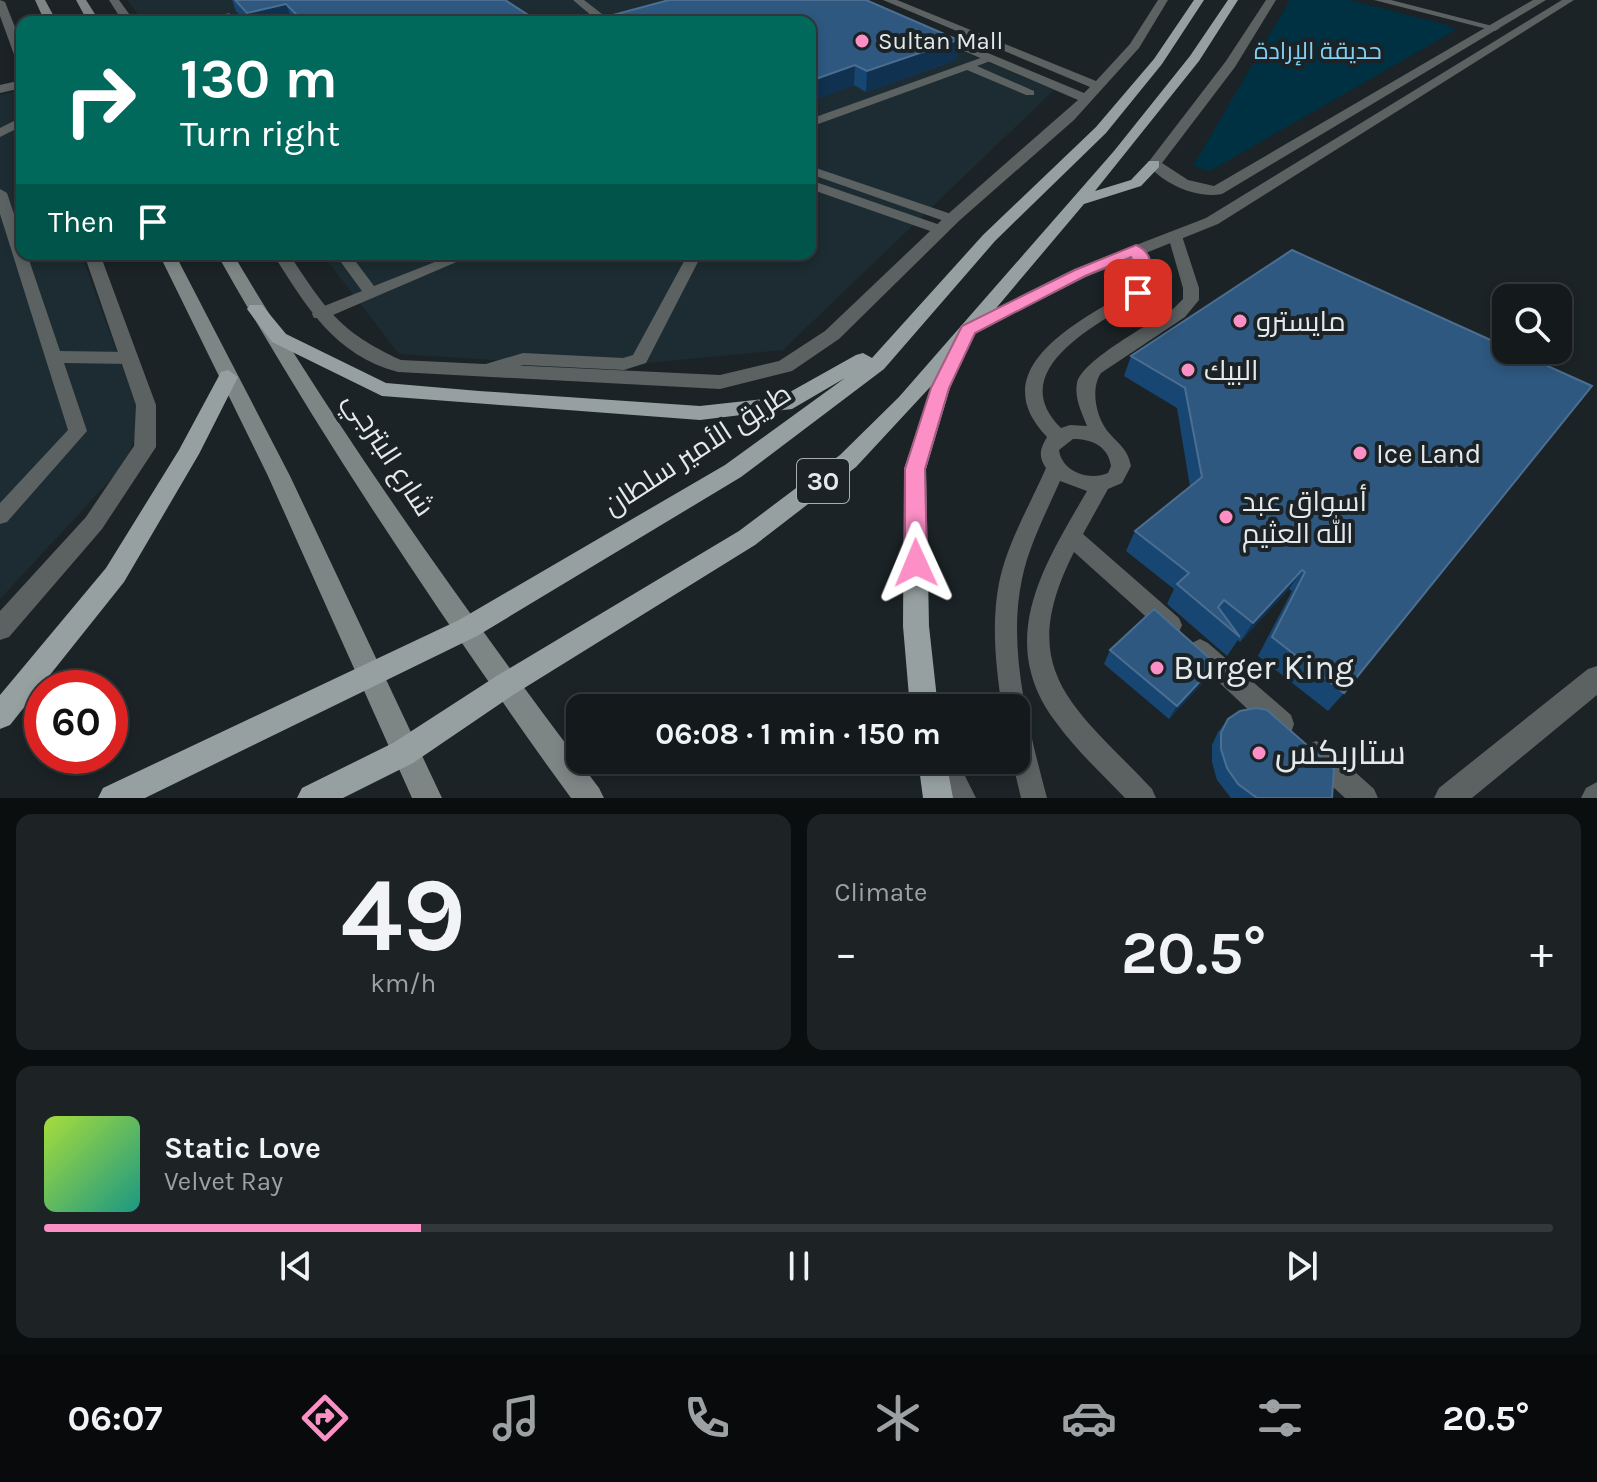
<!DOCTYPE html>
<html lang="en">
<head>
<meta charset="utf-8">
<style>
	body { margin:0; font-family:Karla,Cairo,sans-serif; background:#1d2325; color:#f1f3f6; height:100vh; display:flex; flex-direction:column; font-size:30px; white-space:nowrap }
	* { box-sizing:border-box; margin:0 }
	p { font-size:26px; color:#9da1a3 }
	.icon { flex:none; width:44px; height:44px; fill:none; stroke:currentColor; stroke-width:2; stroke-linecap:round; stroke-linejoin:round }
	.map { position:relative; height:798px; overflow:hidden }
	.side { display:flex; flex-direction:column; gap:16px; padding:16px; background:#0b0e0f; flex:1 }
	.side>* { flex:none }
	.top-card { position:absolute; left:16px; top:16px; width:800px; height:244px; border-radius:16px; box-shadow:0 4px 12px #0003,0 0 0 2px #33383b; background:#00695c; color:#fff; overflow:hidden }
	.controls { position:absolute; left:1492px; top:284px; display:grid; gap:16px }
	.controls a { display:grid; place-items:center; width:80px; height:80px; border-radius:16px; background:#141a1c; box-shadow:0 4px 12px #0003,0 0 0 2px #33383b; font-size:40px }
	.speed { position:absolute; left:24px; top:670px; display:flex; gap:16px; font-size:40px; font-weight:700; text-align:center }
	.speed>* { display:grid; place-content:center; width:104px; height:104px; border-radius:50%; background:#141a1c; box-shadow:0 4px 12px #0003,0 0 0 2px #33383b; line-height:1 }
	.speed .limit { border:12px solid #d22; background:#fff; color:#111 }
	.pin { position:absolute; display:grid; place-items:center; width:68px; height:68px; color:#fff; margin:-34px; border-radius:16px; box-shadow:0 4px 12px #0006 }
	.me { position:absolute; width:88px; margin:-44px; rotate:359deg; stroke-linejoin:round; filter:drop-shadow(0 0 6px #0008) }
	.turn { display:flex; align-items:center; gap:28px; height:168px; padding:0 32px; font-size:36px }
	.turn .icon { width:104px; height:104px; stroke-width:2.5 }
	.turn b { display:block; font-size:56px; line-height:68px }
	.then { display:flex; align-items:center; height:76px; padding:0 32px; background:#0003; gap:16px; font-size:30px }
	.big { font-size:60px; font-weight:700; line-height:1.1 }
	.side .card { flex:1; display:flex; flex-direction:column; justify-content:center; gap:12px; min-width:0; padding:0 28px; border-radius:16px; background:#1d2325 }
	.side .dial { align-items:center; gap:0 }
	.dial b { font-size:104px; line-height:1 }
	.song { display:flex; align-items:center; gap:24px }
	.cover { width:96px; height:96px; border-radius:12px; background:linear-gradient(135deg,hsl(80 70% 55%),hsl(170 70% 35%)) }
	.played { height:8px; border-radius:4px; background:linear-gradient(90deg,#fb8fc6 25%,#33383b 25%) }
	.keys { display:flex; justify-content:space-around; direction:ltr }
	.heat { display:flex; justify-content:space-between; align-items:center; font-size:44px; direction:ltr }
	.side .tiles { flex:1; display:grid; gap:16px; grid-template-columns:1fr 1fr }
	.card:last-child { grid-column:span 2 }
	.trip { position:absolute; left:566px; top:694px; width:464px; height:80px; border-radius:16px; background:#141a1c; box-shadow:0 4px 12px #0003,0 0 0 2px #33383b; font-weight:700; line-height:80px; text-align:center }
	.tabs { display:flex; height:128px; justify-content:space-around; align-items:center; background:#080a0b; color:#9da1a3 }
	.tabs .icon { width:56px; height:56px }
	.tabs .active { color:#fb8fc6 }
	.tabs b { font-size:36px; color:#f1f3f6 }
	.map>svg:first-child { display:block }
	.built { fill:#1d2c32 }
	.green { fill:#003142 }
	.lines { fill:none; stroke-linecap:round; stroke-linejoin:round }
	.service { fill:#5c6161; fill-rule:evenodd }
	.minor { fill:#5c6161; fill-rule:evenodd }
	.secondary { fill:#7d8585; fill-rule:evenodd }
	.primary { fill:#97a0a1; fill-rule:evenodd }
	.wall { fill:#184673 }
	.shaded-wall { fill:#10314f }
	.building { fill:#2e5880; stroke:#4b6e91; stroke-width:2 }
	.route { fill:#fb8fc6; stroke:#a35d81; stroke-width:2 }
	.poi-dot { fill:#fb8fc6; stroke:#1b2326; stroke-width:3 }
	.labels { text-anchor:middle; dominant-baseline:central; stroke-width:8; stroke-linejoin:round; paint-order:stroke }
	.far-poi-label { font-size:24px; fill:#e4e9eb; stroke:#1b2326; text-anchor:start }
	.far-park-label { font-size:24px; fill:#83d0f2; stroke:#1b2326 }
	.shield { fill:#1b2326; stroke:#a8aeb0; stroke-width:2 }
	.shield-label { font-size:26px; font-weight:bold; fill:#e4e9eb }
	.poi-label { font-size:28px; fill:#e4e9eb; stroke:#1b2326; text-anchor:start }
	.street-label { font-size:28px; fill:#e4e9eb; stroke:#1b2326 }
	.near-poi-label { font-size:34px; fill:#e4e9eb; stroke:#1b2326; text-anchor:start }
</style>
</head>
<body>
<div class="map">
<svg width="1597" height="798" viewBox="0 0 1597 798">
	<rect width="100%" height="100%" fill="#1b2326"/>
	<!-- built -->
	<g class="built">
		<polygon points="127,0 840,0 1054,90 783,350 606,367 399,354 322,254 810,254 810,22 144,22"/>
		<polygon points="21,90 22,254 81,254 141,418 126,463 0,599 0,95"/>
	</g>
	<!-- green -->
	<polygon class="green" points="1290,0 1349,0 1447,25 1456,30 1210,171 1193,166"/>
	<g class="lines">
		<!-- service -->
		<g class="service">
			<polygon points="573,0 584,0 611,21 599,22"/>
			<polygon points="1374,0 1391,0 1500,28 1495,31"/>
			<polygon points="229,13 240,22 227,19 198,22"/>
			<polygon points="989,55 994,58 993,60 977,66 1034,91 1034,95 1026,95 967,70 810,127 810,119"/>
			<polygon points="22,117 22,126 0,137 0,128"/>
			<polygon points="810,166 957,216 959,219 957,222 947,222 810,174"/>
			<polygon points="810,180 946,227 948,230 946,233 936,233 810,189"/>
			<polygon points="0,189 7,193 22,238 22,254 27,254 60,351 129,352 138,358 129,364 64,363 87,431 7,522 0,524 0,503 68,430 0,214"/>
			<path d="M 1175,232 L 1182,236 L 1199,288 L 1199,300 L 1185,317 L 1101,373 C 1090,389 1096,419 1110,434 C 1120,445 1128,450 1131,466 L 1122,483 L 1108,489 L 1083,534 L 1179,618 L 1182,625 L 1179,632 L 1171,635 L 1163,632 L 1074,552 C 1013,672 1075,707 1152,789 L 1156,798 L 1125,798 C 1101,773 1075,749 1055,721 C 995,640 1044,565 1087,491 L 1060,481 C 1046,513 1029,545 1022,579 C 1007,649 1029,730 1047,798 L 1021,798 L 1012,760 L 1016,760 L 1016,708 L 1002,708 C 996,667 991,624 999,583 C 1007,543 1030,505 1046,468 C 1038,456 1040,449 1047,437 C 981,369 1080,320 1132,290 L 1136,272 L 1129,249 L 1131,246 L 1141,246 L 1152,277 C 1151,283 1149,289 1145,294 C 1138,303 1123,308 1113,314 C 1072,339 1012,380 1061,428 L 1070,425 L 1087,426 C 1082,413 1074,398 1077,383 C 1082,360 1152,323 1173,309 L 1183,299 L 1183,288 L 1168,236 ZM 1073,439 C 1092,439 1108,446 1111,466 L 1108,473 C 1089,481 1062,472 1059,450 Z"/>
			<polygon points="335,254 350,254 374,286 455,254 475,254 326,318 314,318 312,314 314,310 362,291"/>
			<polygon points="688,254 702,254 646,363 624,370 523,365 485,376 476,370 479,366 523,353 623,358 633,355"/>
			<polygon points="1200,639 1208,643 1291,715 1294,724 1291,733 1282,736 1273,733 1192,657 1188,650 1192,643"/>
			<polygon points="1316,741 1325,745 1374,789 1378,798 1345,798 1307,763 1303,754 1307,745"/>
		</g>
		<!-- minor -->
		<g class="minor">
			<polygon points="0,0 5,2 22,45 22,64 16,60 0,16"/>
			<polygon points="109,0 119,0 135,22 123,22"/>
			<path d="M 883,0 L 897,0 L 1096,81 L 1130,44 L 1158,0 L 1168,0 L 1139,48 L 1074,120 L 960,220 L 839,339 L 792,371 L 720,389 L 398,372 C 334,355 306,306 273,254 L 289,254 C 325,308 339,332 401,360 L 720,375 L 779,361 L 825,331 L 948,214 L 1078,100 L 929,36 L 929,32 L 937,32 L 1084,93 L 1090,87 Z"/>
			<path d="M 1266,0 L 1276,0 L 1235,67 L 1162,163 L 1188,180 L 1214,186 L 1533,0 L 1546,0 L 1222,194 C 1196,199 1164,184 1147,164 L 1226,61 Z"/>
			<polygon points="1562,0 1574,0 1218,224 1086,277 974,333 968,335 959,329 962,325 1074,269 1206,218"/>
			<polygon points="49,16 53,17 53,21 30,22"/>
			<polygon points="22,80 22,88 0,93 0,85"/>
			<polygon points="84,254 100,254 156,405 156,447 102,529 9,637 0,640 0,611 86,517 134,446 136,405"/>
			<polygon points="1597,666 1597,695 1472,798 1434,798 1439,788 1588,669"/>
			<polygon points="928,760 957,760 976,798 945,798"/>
			<polygon points="1597,782 1597,798 1581,798 1586,788"/>
		</g>
		<!-- secondary -->
		<g class="secondary">
			<polygon points="35,0 45,0 57,22 45,22"/>
			<polygon points="76,0 86,0 100,22 88,22"/>
			<polygon points="159,254 175,254 290,476 442,798 412,798 268,476"/>
			<path d="M 217,254 L 233,254 C 343,439 469,616 599,788 L 604,798 L 571,798 L 547,765 C 430,600 316,430 217,254 Z"/>
		</g>
		<!-- primary -->
		<g class="primary">
			<polygon points="1194,0 1204,0 1162,64 1106,133 995,241 884,369 741,477 477,636 145,798 98,798 103,788 459,620 725,465 845,378 792,409 700,420 382,396 272,342 247,309 250,305 262,305 286,334 386,383 479,391 700,406 781,397 856,355 863,353 872,358 983,235 1096,127 1154,59"/>
			<polygon points="1228,0 1238,0 1199,61 1095,191 1131,180 1149,161 1159,161 1159,167 1141,186 1084,204 960,351 964,356 950,388 926,469 929,626 938,708 910,708 903,626 904,469 932,385 856,467 755,545 513,695 413,763 343,798 297,798 302,788 393,743 495,677 739,531 840,455 899,397 1114,151 1190,56"/>
			<polygon points="228,370 238,377 199,454 124,582 10,725 0,729 0,695 106,568 179,450 221,372"/>
			<polygon points="918,760 946,760 953,798 923,798"/>
		</g>
	</g>
	<!-- wall -->
	<g class="wall">
		<polygon points="232,0 505,0 539,22 247,22 236,11"/>
		<polygon points="810,22 958,40 956,60 866,92 854,85 810,101"/>
		<polygon points="1292,250 1344,693 1328,711 1258,656 1292,591 1289,589 1240,642 1238,640 1227,656 1167,604 1174,589 1126,551 1135,531 1190,487 1177,408 1124,376 1131,356"/>
		<polygon points="1110,650 1208,677 1169,719 1104,664"/>
		<polygon points="1228,719 1332,798 1231,798 1217,780 1212,762 1212,745 1218,732"/>
	</g>
	<!-- shaded-wall -->
	<g class="shaded-wall">
		<polygon points="286,4 293,22 251,22 247,13"/>
		<polygon points="958,40 956,60 866,92 867,71"/>
		<polygon points="855,65 854,85 810,101 810,81"/>
		<polygon points="381,254 397,254 383,259"/>
		<polygon points="1302,570 1289,589 1240,642 1253,623"/>
		<polygon points="1216,664 1208,677 1169,719 1177,706"/>
	</g>
	<!-- building -->
	<g class="building">
		<polygon points="235,0 505,0 539,22 304,22 286,4 247,13"/>
		<polygon points="669,0 866,0 958,40 867,71 855,65 810,81 810,22 587,22"/>
		<polygon points="1292,250 1506,347 1506,350 1512,350 1592,386 1344,693 1272,637 1305,572 1302,570 1253,623 1224,600 1218,607 1240,637 1177,584 1189,573 1135,531 1202,477 1185,388 1131,356"/>
		<polygon points="1154,609 1216,664 1177,706 1110,650"/>
		<polygon points="1256,708 1267,710 1334,769 1332,798 1257,798 1238,784 1227,768 1221,749 1221,733 1228,719 1240,711"/>
	</g>
	<!-- route -->
	<path class="route" d="M 1136,245 C 1157,254 1154,281 1143,297 L 1132,297 L 1130,293 C 1140,279 1138,272 1131,257 L 1085,276 L 975,333 L 949,388 L 925,469 L 927,563 L 923,570 L 916,572 L 908,570 L 905,563 L 905,469 L 931,388 L 962,326 L 1075,270 Z"/>
	<!-- markers -->
	<g class="poi-dot">
		<circle cx="862" cy="41" r="8"/>
		<circle cx="1240" cy="321" r="8"/>
		<circle cx="1188" cy="370" r="8"/>
		<circle cx="1360" cy="453" r="8"/>
		<circle cx="1226" cy="517" r="8"/>
		<circle cx="1157" cy="668" r="8"/>
		<circle cx="1259" cy="753" r="8"/>
	</g>
	<g class="labels">
		<!-- far-poi labels -->
		<g class="far-poi-label">
			<text x="878" y="41">Sultan Mall</text>
		</g>
		<!-- far-park labels -->
		<g class="far-park-label">
			<text x="1318" y="51">حديقة الإرادة</text>
		</g>
		<!-- shield labels -->
		<rect class="shield" x="797" y="459" width="52" height="44" rx="6"/>
		<g class="shield-label">
			<text x="823" y="481">30</text>
		</g>
		<!-- poi labels -->
		<g class="poi-label">
			<text x="1256" y="321">مايسترو</text>
			<text x="1204" y="370">البيك</text>
			<text x="1376" y="453">Ice Land</text>
			<text x="1242" y="501">أسواق عبد<tspan x="1242" dy="32">الله العثيم</tspan></text>
		</g>
		<!-- street labels -->
		<g class="street-label">
			<text transform="translate(697 449) rotate(-33)">طريق الأمير سلطان</text>
			<text transform="translate(389 454) rotate(57)">شارع البترجي</text>
		</g>
		<!-- near-poi labels -->
		<g class="near-poi-label">
			<text x="1173" y="668">Burger King</text>
			<text x="1275" y="753">ستاربكس</text>
		</g>
	</g>
</svg>
<div class="controls">
<a><svg class="icon" aria-label="search" viewBox="0 0 24 24"><circle cx="10" cy="10" r="6"/><path d="M15 15l6 6"/></svg></a>
</div>
<div class="speed"><div class="limit">60</div></div>
<div class="pin" style="left:1138px;top:293px;background:#d93025"><svg class="icon" aria-label="arrive" viewBox="0 0 24 24"><path d="M6 21V4h12l-3 4 3 4H6"/></svg></div>
<svg class="me" style="left:916px;top:563px" viewBox="-20 -20 40 40"><path d="M0-17L14 15 0 8-14 15z" fill="#fb8fc6" stroke="#fff" stroke-width="4"/></svg>
<div class="trip">06:08 · 1 min · 150 m</div>
<div class="top-card">
<div class="turn"><svg class="icon" aria-label="right" viewBox="0 0 24 24"><path d="M7 20v-9h11M14 6l5 5-5 5"/></svg><div><b>130 m</b>Turn right</div></div>
<div class="then">Then<svg class="icon" aria-label="arrive" viewBox="0 0 24 24"><path d="M6 21V4h12l-3 4 3 4H6"/></svg></div>
</div>
</div>
<section class="side">
<div class="tiles">
<div class="card dial"><b>49</b><p>km/h</p></div>
<div class="card"><p>Climate</p>
<div class="heat"><a>−</a><b class="big">20.5°</b><a>+</a></div>
</div>
<div class="card">
<div class="song"><i class="cover"></i><div><b>Static Love</b><p>Velvet Ray</p></div></div>
<div class="played"></div>
<div class="keys"><svg class="icon" aria-label="previous" viewBox="0 0 24 24"><path d="M18 5L8 12l10 7zM5 5v14"/></svg><svg class="icon" aria-label="pause" viewBox="0 0 24 24"><path d="M8 5v14M16 5v14"/></svg><svg class="icon" aria-label="next" viewBox="0 0 24 24"><path d="M6 5l10 7-10 7zM19 5v14"/></svg></div>
</div>
</div>
</section>
<nav class="tabs">
<b>06:07</b>
<svg class="icon active" aria-label="directions" viewBox="0 0 24 24"><path d="M12 3l9 9-9 9-9-9zM9 14v-3h6M13 9l2 2-2 2"/></svg>
<svg class="icon" aria-label="music" viewBox="0 0 24 24"><path d="M9 18V5l10-2v13"/><circle cx="6" cy="18" r="3"/><circle cx="16" cy="16" r="3"/></svg>
<svg class="icon" aria-label="phone" viewBox="0 0 24 24"><path d="M5 4h4l2 5-3 2q2 4 5 5l2-3 5 2v4C11 20 4 13 5 4z"/></svg>
<svg class="icon" aria-label="climate" viewBox="0 0 24 24"><path d="M12 3v18M4 7l16 10M4 17L20 7"/></svg>
<svg class="icon" aria-label="car" viewBox="0 0 24 24"><path d="M5 17H2v-5l4-1 3-4h7l3 4 3 1v5h-3M9 17h6M6 11h13"/><circle cx="7" cy="17" r="2"/><circle cx="17" cy="17" r="2"/></svg>
<svg class="icon" aria-label="filters" viewBox="0 0 24 24"><path d="M4 7h16M4 17h16"/><circle cx="9" cy="7" r="2"/><circle cx="15" cy="17" r="2"/></svg>
<b>20.5°</b>
</nav>
</body>
</html>
